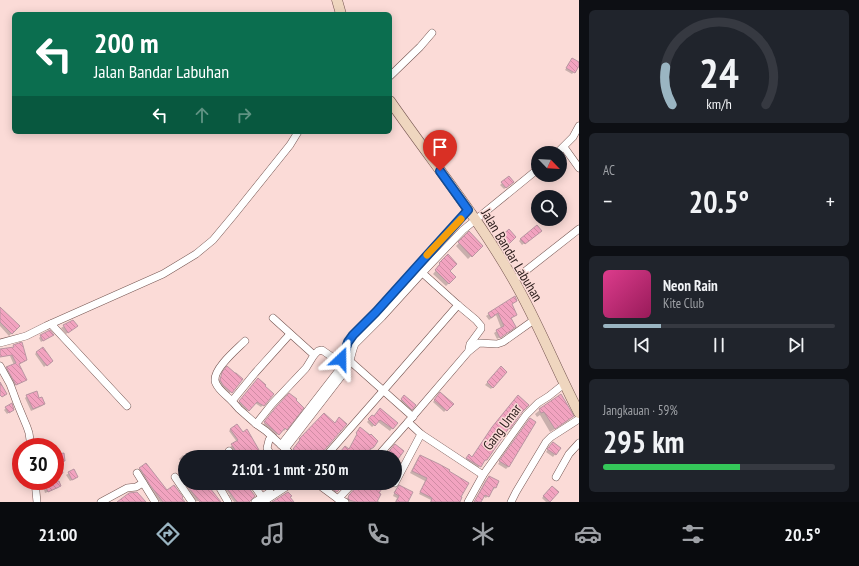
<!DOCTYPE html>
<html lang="id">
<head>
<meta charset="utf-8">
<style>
	body { margin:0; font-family:"PT Sans Narrow",sans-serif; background:#20242c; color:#f1f3f6; height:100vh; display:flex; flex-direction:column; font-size:15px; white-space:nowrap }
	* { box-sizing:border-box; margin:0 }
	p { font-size:13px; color:#9ea1a6 }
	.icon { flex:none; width:22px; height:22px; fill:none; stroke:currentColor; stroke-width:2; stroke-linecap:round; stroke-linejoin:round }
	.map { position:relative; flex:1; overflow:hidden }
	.panel { display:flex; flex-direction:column; gap:10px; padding:10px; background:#0d0f14; width:280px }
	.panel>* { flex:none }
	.hud { position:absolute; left:12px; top:12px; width:380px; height:122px; border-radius:6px; box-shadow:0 2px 10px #0003; background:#0b6e4f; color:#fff; overflow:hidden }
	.needle { width:26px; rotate:115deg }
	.buttons { position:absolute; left:531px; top:146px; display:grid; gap:8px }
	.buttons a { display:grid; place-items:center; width:36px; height:36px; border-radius:50%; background:#171b24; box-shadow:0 2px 10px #0003; font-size:20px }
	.speed { position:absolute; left:12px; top:438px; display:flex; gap:8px; font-size:20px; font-weight:700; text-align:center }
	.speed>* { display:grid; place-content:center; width:52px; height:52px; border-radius:50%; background:#171b24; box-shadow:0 2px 10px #0003; line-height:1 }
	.speed .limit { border:6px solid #d22; background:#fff; color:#111 }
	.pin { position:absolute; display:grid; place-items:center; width:34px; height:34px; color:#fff; margin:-41px -17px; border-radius:50% 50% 50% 0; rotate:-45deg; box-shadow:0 0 4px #0007 }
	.pin .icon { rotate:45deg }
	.me { position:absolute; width:44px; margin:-22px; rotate:23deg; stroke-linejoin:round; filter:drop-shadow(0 0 3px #0008) }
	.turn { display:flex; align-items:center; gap:14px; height:84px; padding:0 16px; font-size:18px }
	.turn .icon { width:52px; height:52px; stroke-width:2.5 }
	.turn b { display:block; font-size:28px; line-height:34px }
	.lanes { display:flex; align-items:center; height:38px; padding:0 16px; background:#0003; justify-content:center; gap:20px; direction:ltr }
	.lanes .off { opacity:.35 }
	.big { font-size:30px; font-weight:600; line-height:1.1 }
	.panel .card { flex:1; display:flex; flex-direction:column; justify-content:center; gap:6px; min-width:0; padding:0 14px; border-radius:6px; background:#20242c }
	.panel .dial { align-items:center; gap:0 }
	.dial svg { height:104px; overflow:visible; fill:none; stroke:#363941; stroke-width:7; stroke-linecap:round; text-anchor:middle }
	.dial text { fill:#f1f3f6; stroke:none }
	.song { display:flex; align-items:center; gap:12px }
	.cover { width:48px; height:48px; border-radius:6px; background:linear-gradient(135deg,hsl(330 70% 55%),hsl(330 70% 35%)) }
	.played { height:4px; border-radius:2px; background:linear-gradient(90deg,#9ab5c2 25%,#363941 25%) }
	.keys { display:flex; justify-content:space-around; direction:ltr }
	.heat { display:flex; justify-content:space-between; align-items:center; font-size:22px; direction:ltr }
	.charge { height:6px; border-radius:3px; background:linear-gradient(90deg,#34c759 59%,#363941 0) }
	.trip { position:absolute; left:178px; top:450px; width:224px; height:40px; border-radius:20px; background:#171b24; box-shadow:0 2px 10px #0003; font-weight:600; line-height:40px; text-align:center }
	.tabs { display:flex; height:64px; justify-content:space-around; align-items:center; background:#090b0e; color:#9ea1a6 }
	.tabs .icon { width:28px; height:28px }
	.tabs .selected { color:#9ab5c2 }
	.tabs b { font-size:18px; color:#f1f3f6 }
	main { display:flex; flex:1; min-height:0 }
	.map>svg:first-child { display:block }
	.shadow { fill:#0003 }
	.building { fill:url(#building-back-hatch); stroke:#b996a2 }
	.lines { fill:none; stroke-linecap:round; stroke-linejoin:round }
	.minor-casing { stroke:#755551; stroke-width:8 }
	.secondary-casing { stroke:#755551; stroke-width:11 }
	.minor { stroke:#fff; stroke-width:7 }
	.secondary { stroke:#efd6bf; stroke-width:10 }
	.route-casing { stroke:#114b97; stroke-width:10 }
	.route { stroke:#1a73e8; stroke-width:7 }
	.slow { stroke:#f59e0b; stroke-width:7 }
	.labels { text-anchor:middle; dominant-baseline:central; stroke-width:3; stroke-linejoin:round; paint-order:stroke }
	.street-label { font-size:14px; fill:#281a19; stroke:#fbdbd7 }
</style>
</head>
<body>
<main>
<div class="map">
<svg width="579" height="502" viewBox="0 0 579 502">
	<defs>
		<pattern id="building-back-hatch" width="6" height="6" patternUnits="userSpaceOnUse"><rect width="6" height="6" fill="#f2a3c0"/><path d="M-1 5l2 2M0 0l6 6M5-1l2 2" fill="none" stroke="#d08ca4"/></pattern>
	</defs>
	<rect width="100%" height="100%" fill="#fbdbd7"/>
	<!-- shadow -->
	<g class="shadow">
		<polygon points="572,59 579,63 574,72 572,74 565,70"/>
		<polygon points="560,165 565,171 563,173 556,178 553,175 560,175"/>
		<polygon points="509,177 511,184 504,189 500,185"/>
		<polygon points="509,231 515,237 501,251 496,243"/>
		<polygon points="469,233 482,246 468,259 456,246"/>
		<polygon points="538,233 522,245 519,241 521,239"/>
		<polygon points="448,256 449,271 455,277 446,286 433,274 438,268 437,267"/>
		<polygon points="514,303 511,305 516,315 510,319 512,329 497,339 494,333 501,328 496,315 489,320 486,316 489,314"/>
		<polygon points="0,308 19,326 9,336 0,326"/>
		<polygon points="72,321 74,328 66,334 61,328"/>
		<polygon points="53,335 41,342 39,338 41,336"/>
		<polygon points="37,352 50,362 44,367 35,354"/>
		<polygon points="12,354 26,360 18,365 25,380 23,382 14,386 5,370 7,368 14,365 10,356"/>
		<polygon points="501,367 506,372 491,389 485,385"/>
		<polygon points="225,369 242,379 229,394 219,385 218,382 219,380"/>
		<polygon points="256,381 264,386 273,394 261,407 255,403 246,412 237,404"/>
		<polygon points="440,394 452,404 444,412 433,402"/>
		<polygon points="27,396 39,399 44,404 42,406 31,411 25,398"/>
		<polygon points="404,396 415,405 409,411 399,402"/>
		<polygon points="6,408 11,411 7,414 4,410"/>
		<polygon points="302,408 286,429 284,431 282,429 276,436 263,425 274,411"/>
		<polygon points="540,410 572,416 568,421 550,432 540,415 537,417 535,414"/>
		<polygon points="521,411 486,460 482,462 477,470 464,461 469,456 472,457"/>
		<polygon points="324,414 319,457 298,457 292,451 299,442 298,442"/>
		<polygon points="372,416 396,423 390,431 378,422 372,427 367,422"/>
		<polygon points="528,421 535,422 508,467 506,469 498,464"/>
		<polygon points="231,429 263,457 237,457 230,447 237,442 229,431"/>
		<polygon points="551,445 559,449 553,457 546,452"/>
		<polygon points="183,455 185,457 185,467 179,459"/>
		<polygon points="55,456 64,461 62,463 59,463 62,472 60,474 56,476 60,486 58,488 45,493 43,486 46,483 45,481 55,481"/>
		<polygon points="420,456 459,502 430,502 431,500 419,494 425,481 410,473 418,458"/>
		<polygon points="146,464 167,491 183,502 160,502 137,471"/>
		<polygon points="74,470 75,479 70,481 66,475"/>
		<polygon points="489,477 495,488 493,490 492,489 486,498 483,496 480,502 474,502 485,481"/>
		<polygon points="188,483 205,483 221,502 196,501 184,486"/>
		<polygon points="220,483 244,483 247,502 234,502 229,495 230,495"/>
		<polygon points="257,483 272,483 268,488 261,491"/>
		<polygon points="328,483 345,483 335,493 330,490 332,487"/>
		<polygon points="359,483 380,483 376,500 380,502 348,502 346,500"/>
		<polygon points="399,487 407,502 395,502 397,498 393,496 395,491"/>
		<polygon points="552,487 558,492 549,502 546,502 542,498"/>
	</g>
	<!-- building -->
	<g class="building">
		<polygon points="572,58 579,62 579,66 575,73 566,68"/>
		<polygon points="509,176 514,182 506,188 501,182"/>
		<polygon points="537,225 542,231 525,244 520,239"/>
		<polygon points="509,229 516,237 503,250 497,240"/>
		<polygon points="469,231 483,246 472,257 458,242"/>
		<polygon points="448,254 457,264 450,271 456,277 449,284 435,270 440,264 439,263"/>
		<polygon points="515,296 517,301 512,304 517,315 511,318 516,327 500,338 496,330 504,326 498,313 491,318 488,313"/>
		<polygon points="0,307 20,326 12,334 0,322"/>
		<polygon points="73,320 78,326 68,333 63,325"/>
		<polygon points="50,330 54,335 43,341 40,335"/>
		<polygon points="22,342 27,360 19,364 27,380 16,385 6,367 16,363 12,355 0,357 0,349 14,347 13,345"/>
		<polygon points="43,347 53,361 47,366 36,352"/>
		<polygon points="227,366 235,373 236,373 243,379 232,393 223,385 220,380 222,372"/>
		<polygon points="501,366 507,372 493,388 487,382"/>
		<polygon points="258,378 266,385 265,386 274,394 264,406 257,402 249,411 239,401"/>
		<polygon points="0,382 7,394 2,397 0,395"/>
		<polygon points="37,391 39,398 42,397 45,404 33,409 26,395"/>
		<polygon points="440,392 454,404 447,411 434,400"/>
		<polygon points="289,393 297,399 296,400 304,408 287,430 285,428 279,435 264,422 276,407"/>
		<polygon points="561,394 574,416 555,429 544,412 541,413 539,409"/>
		<polygon points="404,395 416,405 412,410 401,399"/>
		<polygon points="518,395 529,405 522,412 510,429 509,428 487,460 485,460 481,467 466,458 469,454 472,457 492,427"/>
		<polygon points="12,403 14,410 9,413 5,407"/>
		<polygon points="380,408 398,423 393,429 380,420 375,426 368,419 372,415 374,416"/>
		<polygon points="324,413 335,423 339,417 347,424 321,454 320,457 303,457 293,449 300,440 299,439"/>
		<polygon points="530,418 536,422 509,467 499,461"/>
		<polygon points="237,424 243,432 247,429 263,457 239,457 238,454 231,444 238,440 230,429"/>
		<polygon points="360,427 370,435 371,434 378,441 374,447 368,451 369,452 365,457 336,457 345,446 349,449 357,434 356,433"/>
		<polygon points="553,442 561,448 556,455 547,449"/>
		<polygon points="395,444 404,451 395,463 395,457 388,457 386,455"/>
		<polygon points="55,450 56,450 58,454 64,453 65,461 60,462 63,473 55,476"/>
		<polygon points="221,450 227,457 214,457"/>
		<polygon points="420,455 439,464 450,470 449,471 469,483 461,497 462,497 460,502 431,502 432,498 420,492 427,478 412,471"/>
		<polygon points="146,463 167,490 174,485 183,497 182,498 185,502 163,502 150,485 141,470 139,468"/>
		<polygon points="74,469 78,477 72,480 68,472"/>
		<polygon points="489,476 499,481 496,488 494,487 489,497 485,495 481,502 474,502"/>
		<polygon points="49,481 59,481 61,486 48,492 44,483"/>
		<polygon points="185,483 206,483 221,502 200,502"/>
		<polygon points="223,483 245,483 255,496 249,502 237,502"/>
		<polygon points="260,483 278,483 263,490"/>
		<polygon points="335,483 346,483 337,492 331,488"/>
		<polygon points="358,483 364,483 371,488 374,483 386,483 379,493 381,494 377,502 356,502 349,500 348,498 349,495 357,486"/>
		<polygon points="399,485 413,492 408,502 396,502 399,496 394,493 397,488"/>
		<polygon points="552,486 559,492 550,502 543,496"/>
		<polygon points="137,492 146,502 117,502 129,493"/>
		<polygon points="288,492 292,496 290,497 294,502 272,502"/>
	</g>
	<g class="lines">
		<defs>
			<g id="minor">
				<polyline points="390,76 420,47 432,33"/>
				<polyline points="564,147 579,168"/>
				<polyline points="557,153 573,137 579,126"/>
				<polyline points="418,269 458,305 476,320 481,326 481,329 470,344 469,349"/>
				<polyline points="514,280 579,229"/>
				<polyline points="273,318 314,355 306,368 272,404 256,424 266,431 294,457"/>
				<polyline points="51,324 127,406"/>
				<polyline points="0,343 26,336 46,326 163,274 196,254 213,240 233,216 290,145 298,132"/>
				<polyline points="314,355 318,351 322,350 335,359 344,359 350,361 413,417"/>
				<polyline points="0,366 10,384 17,403 27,427 29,433 31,447"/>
				<path d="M 232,401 C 227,396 215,387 215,380 C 214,368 237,349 245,341"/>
				<polyline points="256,424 239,409 232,401 255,373 290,334"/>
				<polyline points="421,434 483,475"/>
				<polyline points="272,437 269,440 267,448 272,457"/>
				<polyline points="281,445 343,365 346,348 348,342 353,335 376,312 468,210"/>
				<path d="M 285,449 L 346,370 C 351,362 351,353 355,344 L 382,317 L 422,273 L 463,230 L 538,169"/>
				<polyline points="229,451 234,457"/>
				<polyline points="325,457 383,391 458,305"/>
				<polyline points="377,457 408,422 468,352 479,343 497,344 503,342 534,320"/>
				<polyline points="137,473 155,502"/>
				<polyline points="175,477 192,502"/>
				<polyline points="556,477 569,454 579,443"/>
				<polyline points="35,481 37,502"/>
				<polyline points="217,483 228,502"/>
				<polyline points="252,483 265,501"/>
				<polyline points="318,483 319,485 338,499 345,502"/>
				<polyline points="395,483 421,434 408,422"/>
				<polyline points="338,499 353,483"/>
				<polyline points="101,502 127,488 136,487 143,483"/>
				<polyline points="255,502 270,492"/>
				<polyline points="263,502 292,483"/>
				<polyline points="468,502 483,475 526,415 538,403 549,396 564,384"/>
				<polyline points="511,502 516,492 546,442 551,437 579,419"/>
			</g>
			<g id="secondary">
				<polyline points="337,0 341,14"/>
				<path d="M 390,101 C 431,160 477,216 513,279 C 538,322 556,369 579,413"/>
			</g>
		</defs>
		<!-- minor casing -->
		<use href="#minor" class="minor-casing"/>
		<!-- secondary casing -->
		<use href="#secondary" class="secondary-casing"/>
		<!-- minor -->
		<use href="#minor" class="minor"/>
		<!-- secondary -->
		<use href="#secondary" class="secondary"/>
	</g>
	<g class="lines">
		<defs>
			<polyline id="route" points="341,359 344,358 346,348 348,342 353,335 376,312 468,210 440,171"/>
		</defs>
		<!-- route casing -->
		<use href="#route" class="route-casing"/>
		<!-- route -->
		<use href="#route" class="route"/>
		<!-- slow -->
		<polyline class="slow" points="427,255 461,219"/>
	</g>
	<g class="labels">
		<!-- street labels -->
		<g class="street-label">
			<text transform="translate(512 255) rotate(59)">Jalan Bandar Labuhan</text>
			<text transform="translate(502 427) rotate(-53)">Gang Umar</text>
		</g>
	</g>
</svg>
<div class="buttons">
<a><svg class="needle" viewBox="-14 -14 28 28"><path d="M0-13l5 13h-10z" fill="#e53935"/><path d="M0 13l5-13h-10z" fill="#9ea1a6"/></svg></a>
<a><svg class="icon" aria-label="search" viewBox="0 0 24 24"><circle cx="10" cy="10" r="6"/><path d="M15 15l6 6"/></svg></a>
</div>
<div class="speed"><div class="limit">30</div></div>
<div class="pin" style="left:440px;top:171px;background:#d93025"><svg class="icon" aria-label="arrive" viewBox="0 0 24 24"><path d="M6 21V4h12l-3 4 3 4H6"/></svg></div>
<svg class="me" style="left:341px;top:359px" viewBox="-20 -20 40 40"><path d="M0-17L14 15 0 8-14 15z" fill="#1a73e8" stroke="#fff" stroke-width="4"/></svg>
<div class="trip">21:01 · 1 mnt · 250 m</div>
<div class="hud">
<div class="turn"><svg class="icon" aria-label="left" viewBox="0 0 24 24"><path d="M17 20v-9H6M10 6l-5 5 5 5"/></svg><div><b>200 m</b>Jalan Bandar Labuhan</div></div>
<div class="lanes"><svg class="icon" aria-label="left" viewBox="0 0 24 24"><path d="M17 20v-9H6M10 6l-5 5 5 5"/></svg><svg class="icon off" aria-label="ahead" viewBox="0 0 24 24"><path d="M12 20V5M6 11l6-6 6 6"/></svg><svg class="icon off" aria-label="right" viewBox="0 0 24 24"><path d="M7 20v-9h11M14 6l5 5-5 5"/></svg></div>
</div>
</div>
<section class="panel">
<div class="card dial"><svg viewBox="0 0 100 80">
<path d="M14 69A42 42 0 1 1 86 69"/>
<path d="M14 69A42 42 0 0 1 9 40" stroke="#9ab5c2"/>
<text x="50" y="56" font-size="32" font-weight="700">24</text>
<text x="50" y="72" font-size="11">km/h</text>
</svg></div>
<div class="card"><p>AC</p>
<div class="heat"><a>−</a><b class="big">20.5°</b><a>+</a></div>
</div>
<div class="card">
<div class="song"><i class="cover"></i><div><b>Neon Rain</b><p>Kite Club</p></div></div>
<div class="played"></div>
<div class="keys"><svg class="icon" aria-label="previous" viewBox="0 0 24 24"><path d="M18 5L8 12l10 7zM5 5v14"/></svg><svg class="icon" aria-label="pause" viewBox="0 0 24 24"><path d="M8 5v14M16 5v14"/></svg><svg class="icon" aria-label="next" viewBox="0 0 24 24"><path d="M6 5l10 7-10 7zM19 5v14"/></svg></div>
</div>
<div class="card"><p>Jangkauan · 59%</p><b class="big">295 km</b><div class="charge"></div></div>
</section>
</main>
<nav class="tabs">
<b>21:00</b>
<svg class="icon selected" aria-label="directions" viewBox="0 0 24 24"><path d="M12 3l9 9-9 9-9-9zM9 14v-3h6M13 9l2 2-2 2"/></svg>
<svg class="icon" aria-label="music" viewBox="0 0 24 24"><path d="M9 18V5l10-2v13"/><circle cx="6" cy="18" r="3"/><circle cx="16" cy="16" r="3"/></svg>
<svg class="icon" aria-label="phone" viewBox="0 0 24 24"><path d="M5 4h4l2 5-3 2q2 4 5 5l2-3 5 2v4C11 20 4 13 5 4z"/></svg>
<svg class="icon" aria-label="climate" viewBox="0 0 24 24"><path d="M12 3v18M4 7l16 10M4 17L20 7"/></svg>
<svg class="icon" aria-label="car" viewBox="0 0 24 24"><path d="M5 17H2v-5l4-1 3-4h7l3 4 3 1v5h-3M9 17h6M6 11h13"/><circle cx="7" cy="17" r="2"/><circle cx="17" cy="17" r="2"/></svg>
<svg class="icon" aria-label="filters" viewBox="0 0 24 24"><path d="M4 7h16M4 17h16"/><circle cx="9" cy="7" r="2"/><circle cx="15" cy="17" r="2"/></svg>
<b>20.5°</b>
</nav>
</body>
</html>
